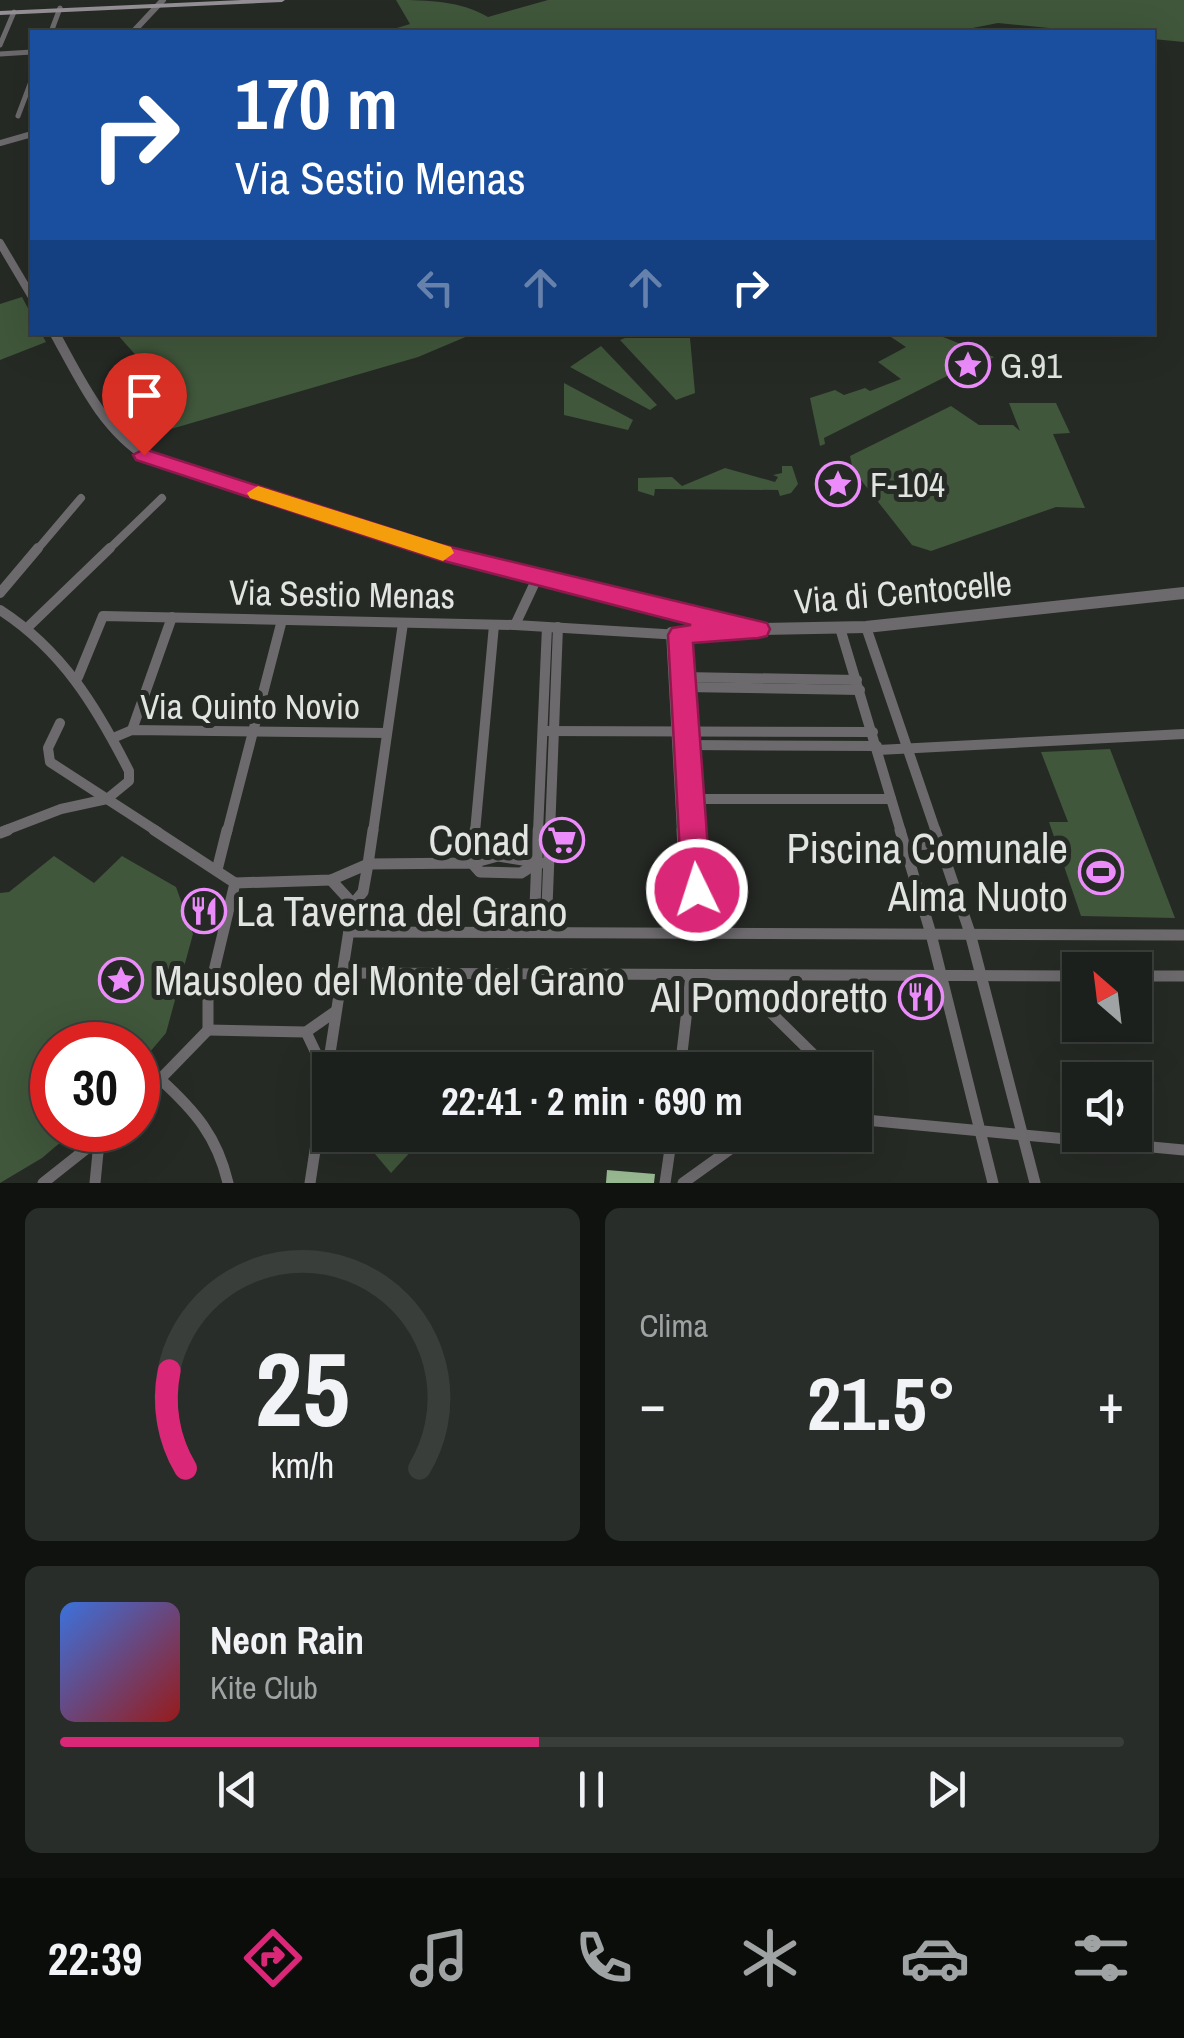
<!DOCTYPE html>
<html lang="it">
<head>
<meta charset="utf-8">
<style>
	body { margin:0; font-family:"Archivo Narrow",sans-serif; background:#292d29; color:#f1f3f6; height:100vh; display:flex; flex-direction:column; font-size:38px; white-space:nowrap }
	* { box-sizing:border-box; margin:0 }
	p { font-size:32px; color:#a0a3a3 }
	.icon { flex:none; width:55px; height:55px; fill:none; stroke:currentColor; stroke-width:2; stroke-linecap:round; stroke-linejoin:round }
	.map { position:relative; height:1183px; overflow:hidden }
	.side { display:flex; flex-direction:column; gap:25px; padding:25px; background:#0f120f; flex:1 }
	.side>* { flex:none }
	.top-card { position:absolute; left:30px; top:30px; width:1125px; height:305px; border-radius:0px; box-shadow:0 10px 40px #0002,0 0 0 2px #3a3e3b; background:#1a4fa0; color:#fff; overflow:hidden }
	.needle { width:65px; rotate:332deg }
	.tools { position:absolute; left:1062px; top:952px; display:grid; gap:20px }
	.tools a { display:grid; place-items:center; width:90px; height:90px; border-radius:0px; background:#1c201c; box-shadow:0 10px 40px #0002,0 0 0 2px #3a3e3b; font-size:50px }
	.speed { position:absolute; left:30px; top:1022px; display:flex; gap:20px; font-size:50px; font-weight:700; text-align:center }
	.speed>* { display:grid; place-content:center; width:130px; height:130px; border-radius:50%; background:#1c201c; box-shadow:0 10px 40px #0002,0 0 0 2px #3a3e3b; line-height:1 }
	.speed .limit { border:15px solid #d22; background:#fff; color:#111 }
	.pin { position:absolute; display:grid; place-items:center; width:85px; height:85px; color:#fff; margin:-102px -42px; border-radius:50% 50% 50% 0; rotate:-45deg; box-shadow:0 0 10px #0007 }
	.pin .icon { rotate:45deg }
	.me { position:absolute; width:110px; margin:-55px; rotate:356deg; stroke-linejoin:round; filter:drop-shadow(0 0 8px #0008) }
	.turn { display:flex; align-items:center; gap:35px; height:210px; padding:0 40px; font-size:45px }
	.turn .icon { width:130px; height:130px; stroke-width:2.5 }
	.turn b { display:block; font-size:70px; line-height:85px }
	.lanes { display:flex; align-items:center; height:95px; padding:0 40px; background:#0003; justify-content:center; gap:50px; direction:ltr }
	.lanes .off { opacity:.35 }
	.big { font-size:75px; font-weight:700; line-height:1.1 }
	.side .tile { flex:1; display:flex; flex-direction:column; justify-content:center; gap:15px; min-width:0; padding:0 35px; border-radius:15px; background:#292d29 }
	.side .dial { align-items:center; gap:0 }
	.dial svg { height:260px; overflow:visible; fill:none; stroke:#3a3e3b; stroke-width:7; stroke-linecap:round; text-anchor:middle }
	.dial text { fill:#f1f3f6; stroke:none }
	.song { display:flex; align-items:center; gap:30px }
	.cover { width:120px; height:120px; border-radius:15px; background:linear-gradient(135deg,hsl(220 70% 55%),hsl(0 70% 35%)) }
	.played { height:10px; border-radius:5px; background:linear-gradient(90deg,#db2777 45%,#3a3e3b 45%) }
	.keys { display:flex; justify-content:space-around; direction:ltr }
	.heat { display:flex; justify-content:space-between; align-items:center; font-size:55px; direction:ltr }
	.side .tiles { flex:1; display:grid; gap:25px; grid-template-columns:1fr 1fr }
	.tile:last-child { grid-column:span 2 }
	.trip { position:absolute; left:312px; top:1052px; width:560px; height:100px; border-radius:0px; background:#1c201c; box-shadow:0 10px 40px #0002,0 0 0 2px #3a3e3b; font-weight:700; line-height:100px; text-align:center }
	.dock { display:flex; height:160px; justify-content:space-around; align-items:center; background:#0b0d0b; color:#a0a3a3 }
	.dock .icon { width:70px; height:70px }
	.dock .active { color:#db2777 }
	.dock b { font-size:45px; color:#f1f3f6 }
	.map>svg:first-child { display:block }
	.green { fill:#40573b }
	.building { fill:#9abc93 }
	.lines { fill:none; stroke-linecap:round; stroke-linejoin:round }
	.minor-far3 { stroke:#6d6a6d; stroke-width:5 }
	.minor-far2 { stroke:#6d6a6d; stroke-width:8 }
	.minor-far1 { stroke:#6d6a6d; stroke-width:10 }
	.minor { stroke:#6d6a6d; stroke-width:11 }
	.tertiary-far3 { stroke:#6d6a6d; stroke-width:6 }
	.tertiary-far2 { stroke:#6d6a6d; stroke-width:8 }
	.tertiary-far1 { stroke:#6d6a6d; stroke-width:10 }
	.tertiary { stroke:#6d6a6d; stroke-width:12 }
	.secondary { fill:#938f94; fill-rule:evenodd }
	.route { fill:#db2777; stroke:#8e194d; stroke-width:2.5 }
	.slow { fill:#f59e0b }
	.labels { text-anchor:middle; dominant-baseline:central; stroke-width:10; stroke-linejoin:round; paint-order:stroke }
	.poi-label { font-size:35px; fill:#e1e4e0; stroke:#262a25; text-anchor:start }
	.street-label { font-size:35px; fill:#e1e4e0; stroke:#262a25 }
	.near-poi-label { font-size:42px; fill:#e1e4e0; stroke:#262a25; text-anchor:end }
</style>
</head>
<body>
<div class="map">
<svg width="1184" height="1183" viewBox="0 0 1184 1183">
	<rect width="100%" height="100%" fill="#262a25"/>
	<!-- green -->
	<g class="green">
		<path d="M 396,0 C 428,0 461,1 488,17 L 548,0 L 1184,0 L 1184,42 L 1153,39 L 1152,32 L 1091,32 L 998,23 L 952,32 L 384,32 L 410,24 Z"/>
		<polygon points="22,297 32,316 32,332 41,333 46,342 0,360 0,304"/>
		<polygon points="116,333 475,333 418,357 140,438 115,411 159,394 149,370"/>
		<polygon points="885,333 933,333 994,357 961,376 951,374 824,438 825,444 820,446 810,398 835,390 844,395 865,388 870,391 901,379 878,362 906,347"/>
		<polygon points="625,338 690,338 695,393 676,400 620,340"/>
		<polygon points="601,346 657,405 650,410 570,367"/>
		<polygon points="564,383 633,420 628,430 564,415"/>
		<polygon points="1009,403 1056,403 1070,433 1053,434 1085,508 1056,507 931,551 912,545 853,470 850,456 951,406 979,425 1013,425 1020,431"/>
		<polygon points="782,466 792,466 798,484 791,493 780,496 778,490 655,489 654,496 638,491 638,478 672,477 682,486 725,468 775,482 778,477 773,475 782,473"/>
		<polygon points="1110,749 1175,918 1081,916 1049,822 1068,822 1041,752"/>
		<polygon points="54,856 94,883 122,856 176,887 193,934 166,1033 138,1066 138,1045 52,1045 52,1130 75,1130 42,1158 0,1183 0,893 9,892"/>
		<polygon points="359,1135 426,1135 391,1173"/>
	</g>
	<!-- building -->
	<polygon class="building" points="607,1170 655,1174 654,1183 606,1183"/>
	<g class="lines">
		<!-- minor-far3 -->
		<g class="minor-far3">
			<polyline points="51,32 60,8"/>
			<polyline points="0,45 14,12"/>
			<polyline points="0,54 32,52"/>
			<polyline points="18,116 32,79"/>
		</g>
		<!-- minor-far2 -->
		<g class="minor-far2">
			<polyline points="36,551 81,498"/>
			<polyline points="107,551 162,498"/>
		</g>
		<!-- minor-far1 -->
		<g class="minor-far1">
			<polyline points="0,593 38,548"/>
			<path d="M 0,610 C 62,650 96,706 129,771 L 129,781 L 107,799 L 61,809 L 1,832"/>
			<polyline points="515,625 538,576"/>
			<polyline points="866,627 936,832"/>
			<polyline points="27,628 110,548"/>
			<polyline points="840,628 901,832"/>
			<polyline points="671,632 682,832"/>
			<polyline points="680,635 693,832"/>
			<polyline points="78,677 103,616 515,625 680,635 743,631"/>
			<polyline points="683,677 857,680"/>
			<polyline points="684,687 860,690"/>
			<polyline points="60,723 48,748 50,762 158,832"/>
			<polyline points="132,730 172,617"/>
			<polyline points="543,731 873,732"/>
			<polyline points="113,738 132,730 387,733"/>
			<polyline points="687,745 877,746"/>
			<polyline points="878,750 1184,734"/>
			<polyline points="688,799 891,799"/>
			<polyline points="227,832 282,620"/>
			<polyline points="373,832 403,623"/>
			<polyline points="475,832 494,625"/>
			<polyline points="538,832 547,627"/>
			<polyline points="550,832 558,627"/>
		</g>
		<!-- minor -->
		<g class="minor">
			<polyline points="154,830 235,883"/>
			<polyline points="373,830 368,864 472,863 480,872 521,873 537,863"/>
			<polyline points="682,830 688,934"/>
			<polyline points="693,830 700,933"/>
			<polyline points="900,830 931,934 993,1183"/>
			<polyline points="935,830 970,933 1035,1183"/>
			<polyline points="0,833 8,830"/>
			<polyline points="906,846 939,843"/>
			<polyline points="472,863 475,830"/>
			<polyline points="472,863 498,856 541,863"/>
			<polyline points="217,870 227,830"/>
			<polyline points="331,880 353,904"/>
			<polyline points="235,883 331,880 368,864 363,892 353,904"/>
			<polyline points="349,932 1184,935"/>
			<polyline points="534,932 538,830"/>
			<polyline points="546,932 550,830"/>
			<polyline points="343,973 1080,976"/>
			<polyline points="1135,976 1184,976"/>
			<polyline points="756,998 820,1061 820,1070"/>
			<polyline points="208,1030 208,996 235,883"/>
			<polyline points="208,1030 306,1032 336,1011"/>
			<polyline points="306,1032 326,1074"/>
			<polyline points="680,1070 691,975"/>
			<path d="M 160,1079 C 195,1111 217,1136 228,1183"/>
			<polyline points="138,1102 208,1030"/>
			<polyline points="855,1119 1184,1150"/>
			<polyline points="43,1183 110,1130"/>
			<polyline points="95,1183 99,1142"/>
			<polyline points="310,1183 353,904"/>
			<polyline points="665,1183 672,1135"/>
			<polyline points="683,1183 750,1135"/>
		</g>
		<!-- tertiary-far3 -->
		<g class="tertiary-far3">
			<polyline points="133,32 163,0"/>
			<polyline points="0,143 32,134"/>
		</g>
		<!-- tertiary-far2 -->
		<polyline class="tertiary-far2" points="0,243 32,297"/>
		<!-- tertiary-far1 -->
		<path class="tertiary-far1" d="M 54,332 C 80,379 102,429 149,458 L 437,551"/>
		<!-- tertiary -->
		<polyline class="tertiary" points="427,548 722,624 758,629 866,627 1184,593"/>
		<!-- secondary -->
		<polygon class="secondary" points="242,0 285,0 282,2 0,15 0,11"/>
	</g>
	<!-- route -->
	<polygon class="route" points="144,449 438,544 767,623 770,629 767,636 758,638 693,643 711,890 707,900 697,904 687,900 682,890 668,635 672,628 691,625 436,559 136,460 133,455"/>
	<!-- slow -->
	<polygon class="slow" points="258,486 451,547 454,553 443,561 250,498 247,493"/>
	<!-- icons -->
	<defs>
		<symbol id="sight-ring" viewBox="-11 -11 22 22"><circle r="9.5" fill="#262a25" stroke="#ec8cfb" stroke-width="1.5"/><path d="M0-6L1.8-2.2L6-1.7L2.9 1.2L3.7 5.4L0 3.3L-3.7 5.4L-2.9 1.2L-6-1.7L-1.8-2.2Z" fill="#ec8cfb"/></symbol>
		<symbol id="supermarket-ring" viewBox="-11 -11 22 22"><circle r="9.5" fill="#262a25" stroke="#ec8cfb" stroke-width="1.5"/><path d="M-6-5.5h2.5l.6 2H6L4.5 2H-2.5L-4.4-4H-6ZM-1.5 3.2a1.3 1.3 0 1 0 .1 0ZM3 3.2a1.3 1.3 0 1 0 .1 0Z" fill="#ec8cfb"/></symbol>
		<symbol id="stadium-ring" viewBox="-11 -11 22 22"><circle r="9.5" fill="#262a25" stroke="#ec8cfb" stroke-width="1.5"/><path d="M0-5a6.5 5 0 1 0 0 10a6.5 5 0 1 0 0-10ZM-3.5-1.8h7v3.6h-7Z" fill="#ec8cfb"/></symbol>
		<symbol id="restaurant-ring" viewBox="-11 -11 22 22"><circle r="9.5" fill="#262a25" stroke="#ec8cfb" stroke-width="1.5"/><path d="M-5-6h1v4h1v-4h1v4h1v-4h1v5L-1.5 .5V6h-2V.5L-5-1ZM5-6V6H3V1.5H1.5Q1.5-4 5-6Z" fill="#ec8cfb"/></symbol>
	</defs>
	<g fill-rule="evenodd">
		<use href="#sight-ring" x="943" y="340" width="50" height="50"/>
		<use href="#sight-ring" x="813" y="459" width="50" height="50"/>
		<use href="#supermarket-ring" x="537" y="815" width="50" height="50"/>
		<use href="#stadium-ring" x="1076" y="847" width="50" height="50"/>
		<use href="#restaurant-ring" x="179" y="886" width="50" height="50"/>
		<use href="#sight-ring" x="96" y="955" width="50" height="50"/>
		<use href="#restaurant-ring" x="896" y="972" width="50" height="50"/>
	</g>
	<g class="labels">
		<!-- poi labels -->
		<g class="poi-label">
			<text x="1000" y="365">G.91</text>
			<text x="870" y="484">F-104</text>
		</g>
		<!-- street labels -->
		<g class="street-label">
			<text transform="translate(903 592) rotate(-5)">Via di Centocelle</text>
			<text transform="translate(342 594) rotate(1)">Via Sestio Menas</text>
			<text x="250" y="706">Via Quinto Novio</text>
		</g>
		<!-- near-poi labels -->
		<g class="near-poi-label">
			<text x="530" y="840">Conad</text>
			<text x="1068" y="848">Piscina Comunale<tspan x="1068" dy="48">Alma Nuoto</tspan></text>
			<text x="236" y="911" text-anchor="start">La Taverna del Grano</text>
			<text x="154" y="980" text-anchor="start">Mausoleo del Monte del Grano</text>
			<text x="888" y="997">Al Pomodoretto</text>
		</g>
	</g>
</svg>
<div class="tools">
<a><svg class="needle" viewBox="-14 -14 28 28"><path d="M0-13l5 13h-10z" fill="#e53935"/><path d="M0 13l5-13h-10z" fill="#a0a3a3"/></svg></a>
<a><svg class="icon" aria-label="sound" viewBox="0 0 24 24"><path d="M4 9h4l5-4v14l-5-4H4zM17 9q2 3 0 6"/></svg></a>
</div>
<div class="speed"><div class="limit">30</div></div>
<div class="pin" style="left:144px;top:455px;background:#d93025"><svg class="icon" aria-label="arrive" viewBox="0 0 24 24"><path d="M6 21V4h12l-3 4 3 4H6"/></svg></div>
<svg class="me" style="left:697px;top:890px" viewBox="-20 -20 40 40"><circle r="17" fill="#db2777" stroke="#fff" stroke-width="3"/><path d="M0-11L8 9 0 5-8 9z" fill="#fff"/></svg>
<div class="trip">22:41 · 2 min · 690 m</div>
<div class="top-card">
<div class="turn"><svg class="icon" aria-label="right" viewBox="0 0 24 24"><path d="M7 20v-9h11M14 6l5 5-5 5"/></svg><div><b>170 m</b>Via Sestio Menas</div></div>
<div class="lanes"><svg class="icon off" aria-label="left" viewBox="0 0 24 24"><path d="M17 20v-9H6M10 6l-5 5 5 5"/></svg><svg class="icon off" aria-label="ahead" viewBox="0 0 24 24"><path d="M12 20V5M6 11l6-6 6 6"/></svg><svg class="icon off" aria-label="ahead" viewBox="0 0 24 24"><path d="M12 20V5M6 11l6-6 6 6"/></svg><svg class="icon" aria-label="right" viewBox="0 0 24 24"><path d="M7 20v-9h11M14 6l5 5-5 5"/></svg></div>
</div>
</div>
<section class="side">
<div class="tiles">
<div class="tile dial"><svg viewBox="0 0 100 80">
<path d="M14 69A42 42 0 1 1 86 69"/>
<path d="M14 69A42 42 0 0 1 9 39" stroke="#db2777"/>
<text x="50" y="56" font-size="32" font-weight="700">25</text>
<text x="50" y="72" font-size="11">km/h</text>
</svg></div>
<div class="tile"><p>Clima</p>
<div class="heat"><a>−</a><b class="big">21.5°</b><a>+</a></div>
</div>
<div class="tile">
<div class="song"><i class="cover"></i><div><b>Neon Rain</b><p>Kite Club</p></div></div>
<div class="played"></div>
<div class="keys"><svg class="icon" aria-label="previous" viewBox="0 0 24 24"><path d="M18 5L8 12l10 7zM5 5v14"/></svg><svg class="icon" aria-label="pause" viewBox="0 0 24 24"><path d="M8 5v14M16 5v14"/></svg><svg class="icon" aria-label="next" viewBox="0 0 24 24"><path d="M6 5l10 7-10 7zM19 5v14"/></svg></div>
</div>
</div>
</section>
<nav class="dock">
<b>22:39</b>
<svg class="icon active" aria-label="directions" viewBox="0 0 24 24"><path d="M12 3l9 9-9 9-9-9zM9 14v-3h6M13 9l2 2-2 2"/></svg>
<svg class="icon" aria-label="music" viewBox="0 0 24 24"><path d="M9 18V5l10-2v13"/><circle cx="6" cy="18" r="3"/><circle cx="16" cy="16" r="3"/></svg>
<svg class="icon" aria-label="phone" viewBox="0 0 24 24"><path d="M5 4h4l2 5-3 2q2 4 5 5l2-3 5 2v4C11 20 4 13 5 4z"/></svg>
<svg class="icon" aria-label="climate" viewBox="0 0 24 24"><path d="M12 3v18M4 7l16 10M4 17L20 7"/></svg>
<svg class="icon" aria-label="car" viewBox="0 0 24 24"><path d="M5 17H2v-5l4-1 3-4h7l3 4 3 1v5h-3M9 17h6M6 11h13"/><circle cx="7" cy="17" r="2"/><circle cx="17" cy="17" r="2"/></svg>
<svg class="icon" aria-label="filters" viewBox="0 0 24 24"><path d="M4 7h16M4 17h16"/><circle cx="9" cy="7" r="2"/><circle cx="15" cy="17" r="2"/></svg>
</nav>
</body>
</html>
